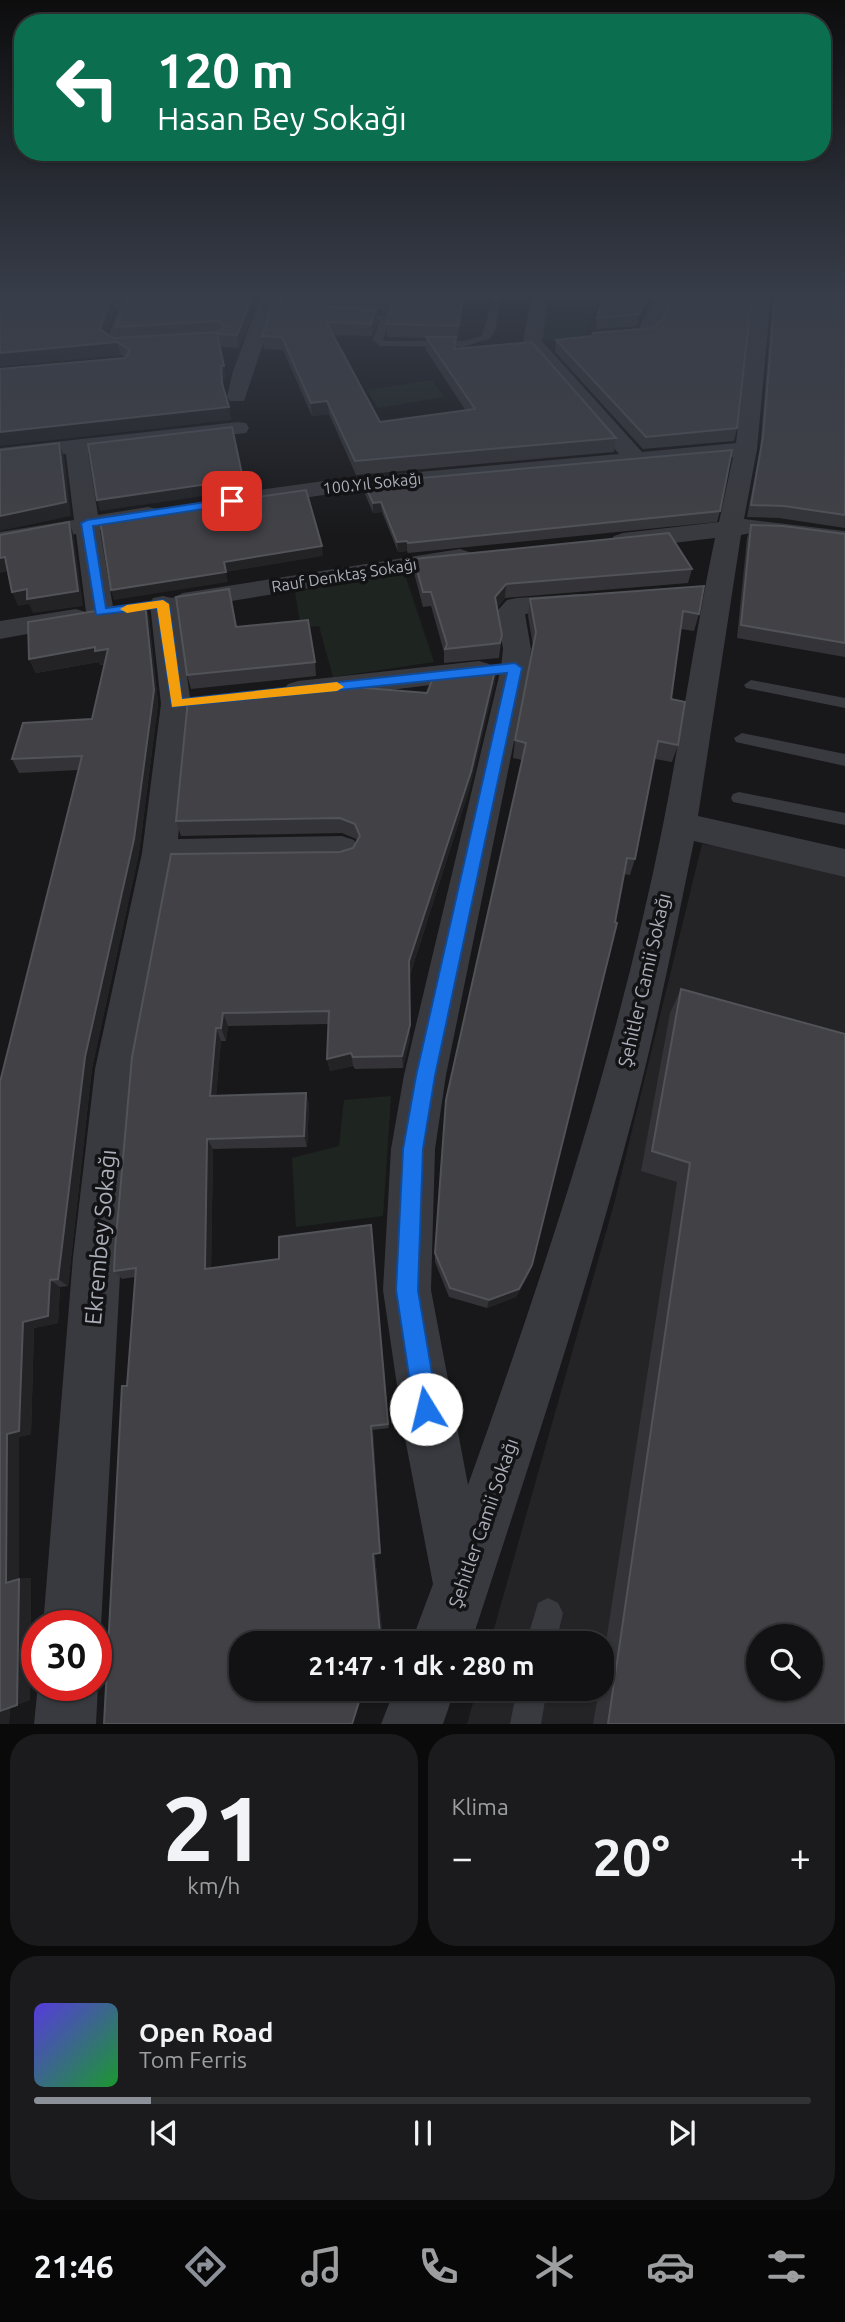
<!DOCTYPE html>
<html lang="tr">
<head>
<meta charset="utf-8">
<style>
	body { margin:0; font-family:Ubuntu,sans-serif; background:#1b1b1d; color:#f1f3f6; height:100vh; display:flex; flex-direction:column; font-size:26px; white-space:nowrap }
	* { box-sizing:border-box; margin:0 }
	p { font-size:23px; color:#9c9ea0 }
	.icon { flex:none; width:38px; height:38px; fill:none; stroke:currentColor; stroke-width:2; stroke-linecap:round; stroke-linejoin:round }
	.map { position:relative; height:1724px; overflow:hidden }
	.panel { display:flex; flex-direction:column; gap:10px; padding:10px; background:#0a0a0b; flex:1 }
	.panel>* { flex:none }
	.banner { position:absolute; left:14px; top:14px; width:817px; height:147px; border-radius:28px; box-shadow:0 2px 5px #0004,0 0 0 2px #313234; background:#0b6e4f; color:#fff; overflow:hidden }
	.fabs { position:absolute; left:746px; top:1624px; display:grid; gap:14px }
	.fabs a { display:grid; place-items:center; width:77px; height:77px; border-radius:50%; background:#121214; box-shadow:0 2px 5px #0004,0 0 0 2px #313234; font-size:35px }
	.speed { position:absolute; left:21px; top:1610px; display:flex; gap:14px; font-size:35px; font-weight:700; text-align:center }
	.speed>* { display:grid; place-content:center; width:91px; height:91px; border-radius:50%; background:#121214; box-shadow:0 2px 5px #0004,0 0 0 2px #313234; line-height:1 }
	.speed .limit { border:10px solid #d22; background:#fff; color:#111 }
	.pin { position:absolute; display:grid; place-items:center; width:60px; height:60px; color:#fff; margin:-30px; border-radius:14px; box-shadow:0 4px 10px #0006 }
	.me { position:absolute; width:77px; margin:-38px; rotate:351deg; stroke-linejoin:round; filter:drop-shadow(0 0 5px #0008) }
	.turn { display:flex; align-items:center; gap:24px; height:147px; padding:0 28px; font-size:32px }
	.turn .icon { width:91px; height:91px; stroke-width:2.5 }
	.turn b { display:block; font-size:49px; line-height:60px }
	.big { font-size:52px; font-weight:600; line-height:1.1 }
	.panel .widget { flex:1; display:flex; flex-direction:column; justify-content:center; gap:10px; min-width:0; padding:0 24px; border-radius:28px; background:#1b1b1d }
	.panel .dial { align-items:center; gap:0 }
	.dial b { font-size:91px; line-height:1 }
	.song { display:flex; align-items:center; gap:21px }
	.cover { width:84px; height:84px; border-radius:10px; background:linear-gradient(135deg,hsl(250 70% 55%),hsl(130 70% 35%)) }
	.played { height:7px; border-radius:4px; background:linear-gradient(90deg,#8c9099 15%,#313234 15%) }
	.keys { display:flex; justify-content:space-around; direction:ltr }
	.heat { display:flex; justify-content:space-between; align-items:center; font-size:38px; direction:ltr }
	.panel .tiles { flex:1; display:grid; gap:10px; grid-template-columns:1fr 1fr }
	.widget:last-child { grid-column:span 2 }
	.trip { position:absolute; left:229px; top:1631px; width:385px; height:70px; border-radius:28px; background:#121214; box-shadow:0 2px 5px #0004,0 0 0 2px #313234; font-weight:600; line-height:70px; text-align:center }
	.menu { display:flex; height:112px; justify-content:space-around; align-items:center; background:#070708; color:#9c9ea0 }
	.menu .icon { width:49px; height:49px }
	.menu .active { color:#8c9099 }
	.menu b { font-size:32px; color:#f1f3f6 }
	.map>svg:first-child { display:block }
	.built { fill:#242427; fill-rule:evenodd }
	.green { fill:#1e2520 }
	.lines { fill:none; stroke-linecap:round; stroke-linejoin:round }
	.lane { fill:#393a3f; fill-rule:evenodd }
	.street { fill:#393a3f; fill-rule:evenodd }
	.wall { fill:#343438; fill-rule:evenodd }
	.shaded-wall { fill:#232326 }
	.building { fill:#414146; stroke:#515358; stroke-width:2; fill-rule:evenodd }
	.route { fill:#1a73e8; stroke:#114b97; stroke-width:2 }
	.slow { fill:#f59e0b }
	.labels { text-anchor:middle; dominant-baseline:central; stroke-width:7; stroke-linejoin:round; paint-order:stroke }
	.far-street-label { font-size:16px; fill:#abafba; stroke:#131315 }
	.street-label { font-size:19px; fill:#abafba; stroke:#131315 }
	.near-street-label { font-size:23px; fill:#abafba; stroke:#131315 }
</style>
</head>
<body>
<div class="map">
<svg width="845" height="1724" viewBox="0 0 845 1724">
	<rect width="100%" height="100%" fill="#18181a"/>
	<!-- built -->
	<path class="built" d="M 702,844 L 845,865 L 845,1723 L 467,1724 L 477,1689 L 602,1689 L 602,1643 L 490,1643 L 614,1204 ZM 758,1636 L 810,1636 L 810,1689 L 758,1689 Z"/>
	<!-- green -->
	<g class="green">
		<polygon points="537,296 595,296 585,336 532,342"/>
		<polygon points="432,380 444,397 378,408 367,390"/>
		<polygon points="404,572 434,662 333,677 319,626 301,628 295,592"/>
		<polygon points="391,1096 383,1216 296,1227 292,1158 339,1146 344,1100"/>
	</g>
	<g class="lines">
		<!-- lane -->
		<g class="lane">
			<polygon points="493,296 501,296 496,328 491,338 463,347 380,346 373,340 380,320 348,315 353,312 386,316 390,320 383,339 385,341 463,341 482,336"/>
			<path d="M 145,303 L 148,304 L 148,308 L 128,309 L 116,340 L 133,344 L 133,348 C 123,350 113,349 106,341 L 119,309 L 89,310 L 85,307 L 89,304 Z"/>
			<polygon points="751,680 845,698 845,708 746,688 744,685"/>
			<polygon points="742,733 845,754 845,766 736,742 734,738"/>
			<polygon points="739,792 845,813 845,825 733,802 731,798 733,794"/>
			<polygon points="548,1598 558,1603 563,1613 556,1643 526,1643 538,1603"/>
			<polygon points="517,1689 547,1689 541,1724 510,1724"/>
		</g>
		<!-- street -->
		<g class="street">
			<polygon points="261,296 279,296 244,401 230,401 227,397 233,371"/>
			<path d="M 531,296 L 549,296 L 542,341 L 642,452 L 736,443 L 753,296 L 771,296 L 757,449 L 744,519 L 845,531 L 845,545 L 751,533 L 741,535 L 698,816 L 845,849 L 845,877 L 694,841 C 675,933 657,1025 633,1116 C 586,1294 528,1468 471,1643 L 411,1643 L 433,1584 L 404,1433 L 383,1290 L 391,1149 L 404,1075 L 501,668 L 503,649 L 497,611 L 507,600 L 517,598 L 578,594 L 588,596 L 591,602 L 588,608 L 525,614 L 531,649 L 529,668 L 446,1075 L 435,1149 L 431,1290 L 468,1485 C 545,1270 618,1050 663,825 C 682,729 695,633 715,538 L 623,549 L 614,546 L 610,541 L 614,536 L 623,533 L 719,522 L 733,457 L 331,494 L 259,504 L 251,502 L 247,497 L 251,492 L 259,490 L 331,480 L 619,454 L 523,342 Z"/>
			<path d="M 654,296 L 672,296 C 651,346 654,338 602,343 L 595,341 L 593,337 L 595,333 L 639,328 Z"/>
			<polygon points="238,422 246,423 249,428 246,433 88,452 98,515 148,507 157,509 160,514 157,519 100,530 114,613 110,619 100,621 89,617 86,623 76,625 0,639 0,621 76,609 86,612 76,534 0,548 0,532 74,520 66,454 0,462 0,448"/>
			<polygon points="460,549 469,552 473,557 469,562 183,609 177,608 191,704 178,839 342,836 354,840 359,850 354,860 342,864 174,866 137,1069 121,1257 101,1626 96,1638 96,1626 43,1626 73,1257 95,1069 142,853 161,704 150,604 153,598 163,596 172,598 183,593"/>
			<polygon points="479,661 489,664 494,671 489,678 298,701 288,698 283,691 288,684 298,681"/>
			<polygon points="96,1680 98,1685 96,1724 34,1724 38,1685 96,1685"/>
			<polygon points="395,1689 455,1689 443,1724 381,1724"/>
		</g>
	</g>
	<!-- wall -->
	<g class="wall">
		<path d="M 0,296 L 50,296 L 50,300 L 110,299 L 109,296 L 260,296 L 239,348 L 219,347 L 226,379 L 223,379 L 224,390 L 231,420 L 121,355 L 0,366 ZM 111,301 L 125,301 L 116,327 L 119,337 L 113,338 L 106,333 L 114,312 Z"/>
		<path d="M 276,296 L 465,296 L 458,338 L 456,338 L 456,348 L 616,438 L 614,452 L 356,475 L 329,414 L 312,416 L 283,350 L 264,349 L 262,336 ZM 377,310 L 380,310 L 389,317 L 386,324 L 387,337 L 426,338 L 426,350 L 466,411 L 380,422 L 333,335 L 372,336 L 377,322 Z"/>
		<polygon points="651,296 637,326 596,329 597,318"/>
		<polygon points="773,296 845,296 845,528 779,518 747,517 760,449"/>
		<polygon points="556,340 737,428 734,441 643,449 555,352"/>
		<polygon points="364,483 720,511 717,522 408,553 407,551 398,552 382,512 373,513 365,494"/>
		<polygon points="751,525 845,534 845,657 737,638 747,538"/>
		<polygon points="414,559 692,569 688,583 505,598 497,608 502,635 499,658 444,663 444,652 431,606 423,607 414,573"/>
		<polygon points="704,586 699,614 694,631 681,629 671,699 678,745 672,762 655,759 635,859 630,875 624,874 532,1265 529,1274 516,1297 487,1308 449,1297 435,1262 435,1253 522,760 513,758 515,740 533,646 528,616 530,599"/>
		<polygon points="145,603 149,617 158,704 139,853 92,1068 68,1286 60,1287 58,1323 34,1328 31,1434 19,1437 19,1579 31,1578 30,1700 10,1707 9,1724 0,1724 0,1082 78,770 19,773 12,759 92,719 105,665 100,665 99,662 36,673 29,659"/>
		<polygon points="237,627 315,662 316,676 191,689 187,675"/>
		<polygon points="496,666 495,682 470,787 410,975 410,1038 403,1068 355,1069 353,1066 330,1071 327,1059 329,1024 228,1026 226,1041 221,1041 216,1096 306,1093 309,1105 307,1147 213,1149 211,1268 279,1259 371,1225 389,1428 373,1430 381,1553 375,1554 382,1631 378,1643 242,1643 127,1386 135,1277 122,1279 114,1271 132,1057 340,852 353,848 357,841 356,839 342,833 181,836 176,821 427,693"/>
		<polygon points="681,989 845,1724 593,1724 599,1689 602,1689 602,1668 677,1182 641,1171 670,1013"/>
	</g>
	<!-- shaded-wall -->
	<g class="shaded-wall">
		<polygon points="253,296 260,296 239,348 237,335"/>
		<polygon points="284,296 287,296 288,306 280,300"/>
		<polygon points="463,296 465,296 458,338 458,326"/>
		<polygon points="648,296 651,296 637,326 639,314"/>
		<polygon points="111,299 114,312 103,342 100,329"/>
		<polygon points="376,309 377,322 372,336 371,324"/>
		<polygon points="117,342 121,355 0,366 0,353"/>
		<polygon points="221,366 224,366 226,379 223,379 224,396"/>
		<polygon points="327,401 329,414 312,416 311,403"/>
		<polygon points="229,407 231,420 0,446 0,432"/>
		<polygon points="59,443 64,457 71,516 0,531 0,516"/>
		<polygon points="243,479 245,490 100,511 97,500"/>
		<polygon points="381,502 382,512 373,513 373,503"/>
		<polygon points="69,522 74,536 83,606 33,613 29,604 18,606 12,592"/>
		<polygon points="407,541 407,551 398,552 397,542"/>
		<polygon points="322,546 323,556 226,572 224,562"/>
		<polygon points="5,557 11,571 0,573 0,558"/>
		<polygon points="226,572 228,582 114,600 111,590"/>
		<polygon points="506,584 505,598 494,611 495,597"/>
		<polygon points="145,603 149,617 158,704 139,853 92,1068 68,1286 58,1279 85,1057"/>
		<polygon points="95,647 108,649 113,663 100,665 99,662 36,673 29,659"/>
		<polygon points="496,666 495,682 470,787 410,975 410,1038 403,1068 402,1056 409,961"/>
		<polygon points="223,1013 228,1026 226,1041 221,1028"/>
		<polygon points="216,1028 221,1041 215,1108 210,1096"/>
		<polygon points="351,1053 353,1066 330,1071 327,1059"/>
		<polygon points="306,1093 309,1105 307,1147 304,1136"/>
		<polygon points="207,1139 213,1149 211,1277 205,1269"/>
		<polygon points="371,1225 372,1234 389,1428 388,1424"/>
		<polygon points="532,1265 529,1274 516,1297 487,1308 489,1300"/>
		<polygon points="50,1280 60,1287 58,1323 34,1328 31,1434 19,1437 19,1579 31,1578 30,1700 17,1705 6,1583 7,1434 23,1322"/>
		<polygon points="371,1426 373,1430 381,1553 380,1553"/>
		<polygon points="373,1554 375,1554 382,1631 378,1643"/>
		<polygon points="10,1707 9,1724 0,1724 0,1710"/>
	</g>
	<!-- building -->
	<g class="building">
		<polygon points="0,296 31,296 44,300 111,299 100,329 113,338 218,332 225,327 218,321 116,327 126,299 243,298 245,296 253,296 237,335 217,334 224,366 221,366 222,383 229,407 0,432 0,369 125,358 130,350 117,342 0,353"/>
		<polygon points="276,296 284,296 280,300 287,305 376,309 371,324 326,322 380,422 475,409 426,337 456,337 454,349 532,342 616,438 355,461 327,401 311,403 282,337 262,336"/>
		<polygon points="345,296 463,296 458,326 386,324 392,307 380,298"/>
		<polygon points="604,296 648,296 639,314 597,318"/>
		<polygon points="672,296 752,296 737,428 646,437 556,340 592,336 593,333 653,328 663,319"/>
		<polygon points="775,296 845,296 845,515 784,506 751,505 763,437"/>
		<polygon points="232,427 243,479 97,500 88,444"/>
		<polygon points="59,443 66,502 0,516 0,450"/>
		<polygon points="732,450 720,511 408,543 407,541 397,542 381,502 373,503 364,483"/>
		<polygon points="306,490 322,546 224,562 226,572 111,590 100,520"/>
		<polygon points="69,522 78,591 27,599 27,589 12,592 5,557 0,558 0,535"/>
		<polygon points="751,525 783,526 845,534 845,643 741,625"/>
		<polygon points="669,533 692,569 506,584 495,597 502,635 500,643 445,649 447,644 431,592 423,592 414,559"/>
		<polygon points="704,586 699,614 683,611 671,699 685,702 678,745 658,741 635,859 627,858 615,922 617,923 532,1265 519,1289 489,1300 450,1288 435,1253 446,1100 526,743 515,740 536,632 530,599"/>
		<polygon points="229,589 236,627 308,620 315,662 187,675 176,597"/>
		<polygon points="145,603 154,690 134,839 85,1057 58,1279 50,1280 48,1316 23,1322 19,1431 7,1434 6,1583 19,1579 17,1705 0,1711 0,1082 82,756 12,759 23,723 92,719 108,649 95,651 95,647 29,659 28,622"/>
		<polygon points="496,666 471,772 409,961 410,1025 402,1056 353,1057 351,1053 327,1059 329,1011 223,1013 221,1028 216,1028 210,1096 306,1093 304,1136 207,1139 205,1269 279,1259 279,1237 371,1225 388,1424 371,1426 380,1553 373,1554 380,1634 377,1643 242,1643 242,1689 363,1689 352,1724 104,1724 122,1386 127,1386 136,1268 114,1271 115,1249 132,1057 171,854 340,852 353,848 360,836 355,824 340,818 176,821 188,700 327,685 427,693 435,673"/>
		<path d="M 681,989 L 845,1034 L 845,1724 L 608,1724 L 690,1163 L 652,1151 ZM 758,1636 L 810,1636 L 810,1689 L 758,1689 Z"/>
	</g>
	<!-- sky -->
	<linearGradient id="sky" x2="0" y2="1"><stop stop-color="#0d0d0e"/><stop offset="0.55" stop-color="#373d49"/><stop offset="1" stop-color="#373d49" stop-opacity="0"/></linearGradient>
	<rect width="845" height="538" fill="url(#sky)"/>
	<!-- route -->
	<polygon class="route" points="232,498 236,499 236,504 93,526 106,608 163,600 169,604 182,699 515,663 522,668 435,1076 423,1149 418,1290 438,1409 435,1417 426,1421 418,1417 414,1409 396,1290 403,1149 416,1076 507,673 172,707 157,608 96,615 81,523 87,520"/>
	<!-- slow -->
	<polygon class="slow" points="163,600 169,604 182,699 337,682 344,687 337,691 172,707 157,608 127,613 120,609 127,605"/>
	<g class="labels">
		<!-- far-street labels -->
		<g class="far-street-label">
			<text transform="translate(372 483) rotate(-6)">100.Yıl Sokağı</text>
			<text transform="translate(344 575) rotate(-9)">Rauf Denktaş Sokağı</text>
		</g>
		<!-- street labels -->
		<g class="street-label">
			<text transform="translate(644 980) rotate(-77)">Şehitler Camii Sokağı</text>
			<text transform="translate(483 1523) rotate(-71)">Şehitler Camii Sokağı</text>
		</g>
		<!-- near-street labels -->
		<g class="near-street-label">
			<text transform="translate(100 1237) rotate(-85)">Ekrembey Sokağı</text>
		</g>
	</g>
</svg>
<div class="fabs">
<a><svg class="icon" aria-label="search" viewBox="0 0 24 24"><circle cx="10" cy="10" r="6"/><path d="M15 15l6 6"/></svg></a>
</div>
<div class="speed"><div class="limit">30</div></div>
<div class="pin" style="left:232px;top:501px;background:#d93025"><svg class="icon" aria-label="arrive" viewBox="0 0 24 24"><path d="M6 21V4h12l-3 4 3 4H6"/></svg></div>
<svg class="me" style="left:426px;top:1409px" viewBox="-20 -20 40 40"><circle r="19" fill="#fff"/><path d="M0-13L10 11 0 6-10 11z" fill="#1a73e8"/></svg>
<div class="trip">21:47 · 1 dk · 280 m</div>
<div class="banner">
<div class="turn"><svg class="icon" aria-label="left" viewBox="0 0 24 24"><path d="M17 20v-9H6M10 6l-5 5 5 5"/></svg><div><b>120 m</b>Hasan Bey Sokağı</div></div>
</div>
</div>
<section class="panel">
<div class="tiles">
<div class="widget dial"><b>21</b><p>km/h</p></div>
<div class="widget"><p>Klima</p>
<div class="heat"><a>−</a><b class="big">20°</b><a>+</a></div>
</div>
<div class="widget">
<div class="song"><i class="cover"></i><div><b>Open Road</b><p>Tom Ferris</p></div></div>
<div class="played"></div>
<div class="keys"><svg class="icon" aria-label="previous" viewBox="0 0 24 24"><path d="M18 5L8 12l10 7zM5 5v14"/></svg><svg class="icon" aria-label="pause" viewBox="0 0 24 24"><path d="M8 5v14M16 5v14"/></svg><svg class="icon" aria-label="next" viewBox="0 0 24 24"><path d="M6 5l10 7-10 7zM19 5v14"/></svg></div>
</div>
</div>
</section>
<nav class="menu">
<b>21:46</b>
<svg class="icon active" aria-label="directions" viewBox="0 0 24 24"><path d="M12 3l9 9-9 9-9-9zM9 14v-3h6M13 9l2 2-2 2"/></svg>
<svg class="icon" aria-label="music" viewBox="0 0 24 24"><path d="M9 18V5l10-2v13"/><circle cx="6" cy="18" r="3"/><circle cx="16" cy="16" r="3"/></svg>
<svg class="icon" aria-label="phone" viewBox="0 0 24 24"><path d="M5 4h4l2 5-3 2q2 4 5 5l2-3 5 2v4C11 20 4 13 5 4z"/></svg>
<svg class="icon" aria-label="climate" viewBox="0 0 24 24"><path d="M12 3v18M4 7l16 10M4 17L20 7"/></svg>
<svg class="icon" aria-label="car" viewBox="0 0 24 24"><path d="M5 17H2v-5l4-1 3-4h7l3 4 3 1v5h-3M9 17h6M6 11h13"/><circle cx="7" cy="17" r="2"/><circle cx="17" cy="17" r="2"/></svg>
<svg class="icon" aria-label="filters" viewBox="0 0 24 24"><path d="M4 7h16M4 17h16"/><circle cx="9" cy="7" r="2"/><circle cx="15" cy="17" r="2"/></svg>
</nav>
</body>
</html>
